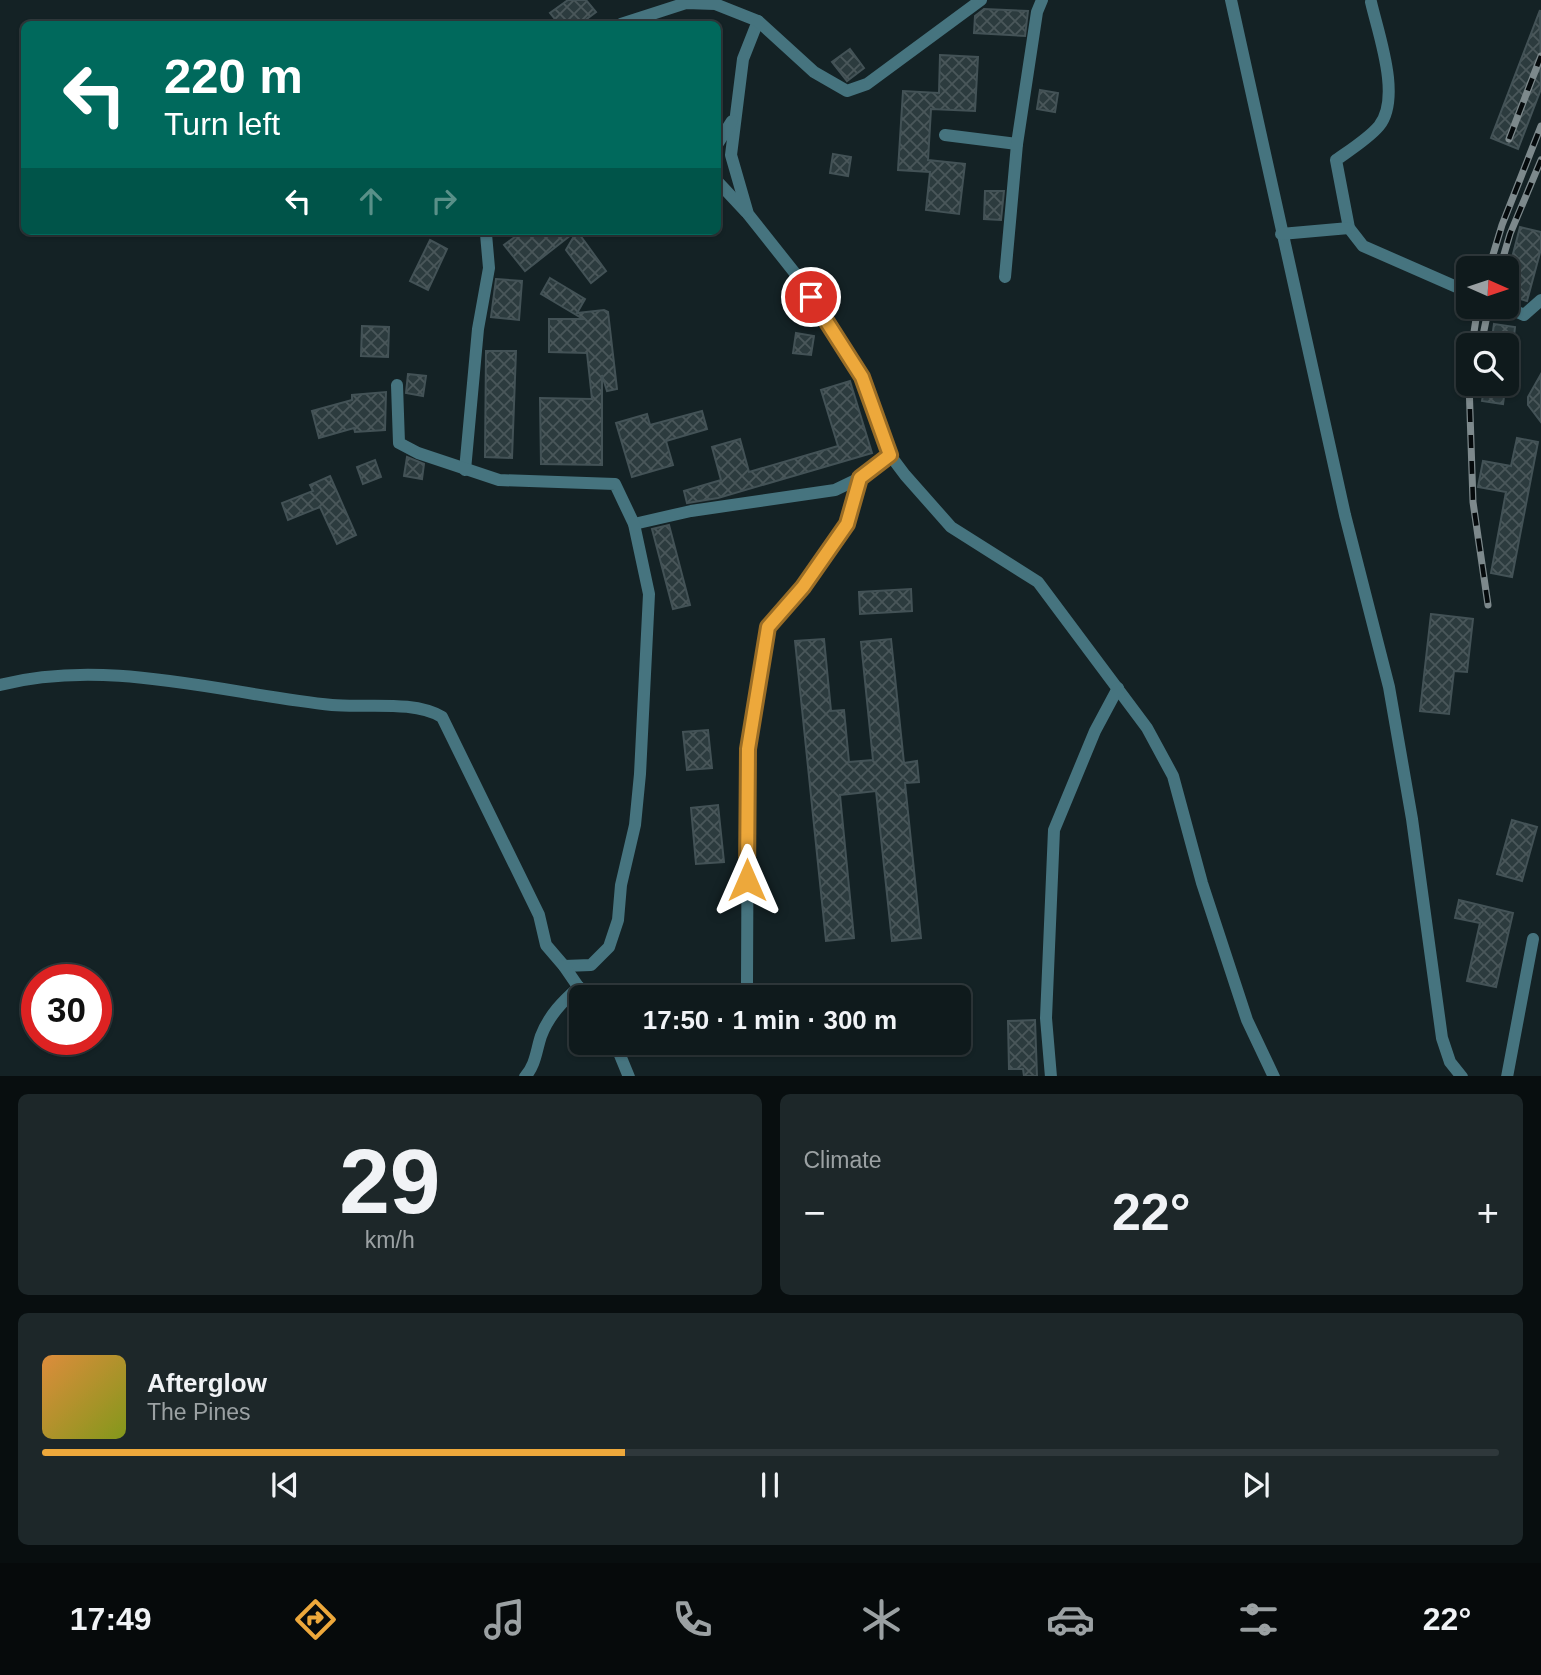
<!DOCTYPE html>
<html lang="en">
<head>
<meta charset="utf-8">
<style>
	body { margin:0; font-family:Arial,sans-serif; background:#1d2729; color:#f1f3f6; height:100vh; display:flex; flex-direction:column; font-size:26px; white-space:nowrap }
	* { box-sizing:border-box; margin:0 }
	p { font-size:23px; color:#9ba1a3 }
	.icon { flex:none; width:38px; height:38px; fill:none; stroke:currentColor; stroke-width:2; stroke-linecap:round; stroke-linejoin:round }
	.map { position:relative; height:1076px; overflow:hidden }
	.drawer { display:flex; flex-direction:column; gap:18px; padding:18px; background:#080e0f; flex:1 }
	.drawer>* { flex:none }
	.hud { position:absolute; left:21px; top:21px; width:700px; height:214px; border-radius:10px; box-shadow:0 2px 5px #0004,0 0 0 2px #2f383b; background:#00695c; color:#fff; overflow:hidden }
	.needle { width:46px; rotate:93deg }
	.tools { position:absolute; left:1456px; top:256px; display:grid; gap:14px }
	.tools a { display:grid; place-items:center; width:63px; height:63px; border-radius:10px; background:#0f1a1c; box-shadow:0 2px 5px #0004,0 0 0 2px #2f383b; font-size:35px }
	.speed { position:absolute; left:21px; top:964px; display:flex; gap:14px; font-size:35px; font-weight:700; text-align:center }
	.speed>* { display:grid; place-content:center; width:91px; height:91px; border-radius:50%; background:#0f1a1c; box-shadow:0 2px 5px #0004,0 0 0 2px #2f383b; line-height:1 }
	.speed .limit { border:10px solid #d22; background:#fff; color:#111 }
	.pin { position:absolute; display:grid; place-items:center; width:60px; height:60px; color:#fff; margin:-30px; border:4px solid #fff; border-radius:50%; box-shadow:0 2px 7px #0007 }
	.me { position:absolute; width:77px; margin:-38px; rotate:0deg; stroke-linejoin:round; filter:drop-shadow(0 0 5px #0008) }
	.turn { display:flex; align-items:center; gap:24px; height:147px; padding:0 28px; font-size:32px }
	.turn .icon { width:91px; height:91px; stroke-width:2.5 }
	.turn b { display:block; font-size:49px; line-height:60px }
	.lanes { display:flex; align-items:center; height:66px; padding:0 28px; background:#0003; justify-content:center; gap:35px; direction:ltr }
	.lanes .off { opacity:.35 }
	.big { font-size:52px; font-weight:800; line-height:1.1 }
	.drawer .widget { flex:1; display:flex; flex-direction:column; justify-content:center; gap:10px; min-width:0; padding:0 24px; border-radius:10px; background:#1d2729 }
	.drawer .dial { align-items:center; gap:0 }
	.dial b { font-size:91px; line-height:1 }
	.song { display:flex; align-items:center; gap:21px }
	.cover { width:84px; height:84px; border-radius:10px; background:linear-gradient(135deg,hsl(30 70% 55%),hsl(70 70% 35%)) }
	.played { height:7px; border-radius:4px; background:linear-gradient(90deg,#eda83b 40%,#2f383b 40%) }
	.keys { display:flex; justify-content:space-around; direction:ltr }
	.heat { display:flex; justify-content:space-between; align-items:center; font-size:38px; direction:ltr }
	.drawer .tiles { flex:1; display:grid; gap:18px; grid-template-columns:1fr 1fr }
	.widget:last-child { grid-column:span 2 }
	.trip { position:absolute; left:569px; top:985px; width:402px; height:70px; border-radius:10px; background:#0f1a1c; box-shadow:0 2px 5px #0004,0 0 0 2px #2f383b; font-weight:800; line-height:70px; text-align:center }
	.tabs { display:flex; height:112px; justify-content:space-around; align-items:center; background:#060a0b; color:#9ba1a3 }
	.tabs .icon { width:49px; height:49px }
	.tabs .current { color:#eda83b }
	.tabs b { font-size:32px; color:#f1f3f6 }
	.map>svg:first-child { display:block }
	.building { fill:url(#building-cross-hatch); stroke:#435256; stroke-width:2 }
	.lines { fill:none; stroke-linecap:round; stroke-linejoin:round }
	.minor { stroke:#46747f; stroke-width:12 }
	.rail-casing { stroke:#7d898c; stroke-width:7 }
	.rail { stroke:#050a0c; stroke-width:4.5; stroke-dasharray:13; stroke-linecap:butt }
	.route-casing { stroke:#9a6d26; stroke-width:18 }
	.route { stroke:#eda83b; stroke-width:12 }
</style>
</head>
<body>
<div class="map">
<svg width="1541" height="1077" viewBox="0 0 1541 1077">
	<defs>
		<pattern id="building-cross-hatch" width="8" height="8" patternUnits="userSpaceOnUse" patternTransform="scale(1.75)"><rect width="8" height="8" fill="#2c3b3e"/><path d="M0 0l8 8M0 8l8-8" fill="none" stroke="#4a575a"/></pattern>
	</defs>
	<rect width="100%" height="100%" fill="#142225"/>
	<!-- building -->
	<g class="building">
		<polygon points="568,0 586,0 596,12 580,24 559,24 550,13"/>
		<polygon points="984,9 1028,11 1025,36 974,33 975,16"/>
		<polygon points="1540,10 1541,89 1518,149 1491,138"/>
		<polygon points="850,49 864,68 847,81 832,62"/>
		<polygon points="940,55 978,57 975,111 931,109 928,160 965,164 959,214 926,210 930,172 898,170 903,91 939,93"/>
		<polygon points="1040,90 1058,93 1055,112 1037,109"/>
		<polygon points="833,154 851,157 848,176 830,173"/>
		<polygon points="985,191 1004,191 1001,220 984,219"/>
		<polygon points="1520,227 1541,232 1541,249 1527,301 1507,295 1507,277"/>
		<polygon points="523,231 576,231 525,271 504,245"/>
		<polygon points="577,231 606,271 591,283 566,250"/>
		<polygon points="430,240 447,249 428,290 410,281"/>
		<polygon points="550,278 585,299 577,313 604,310 608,312 617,389 607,391 602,375 602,465 541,464 540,398 592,399 587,353 549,352 549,319 583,319 541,294"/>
		<polygon points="496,279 522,281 519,320 491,317"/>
		<polygon points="1494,324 1515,327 1513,345 1491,345"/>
		<polygon points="362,326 389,327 388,357 361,356"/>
		<polygon points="796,333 814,336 811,355 793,353"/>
		<polygon points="486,351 516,351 512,458 485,457"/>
		<polygon points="408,374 426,376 423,396 406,393"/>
		<polygon points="1541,374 1541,422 1528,405 1528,397"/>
		<polygon points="850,381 872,453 718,498 687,503 684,491 721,480 712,447 740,439 749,472 838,446 821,390"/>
		<polygon points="1485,383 1506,383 1503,404 1482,401"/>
		<polygon points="386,392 385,430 355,432 354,428 319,438 312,411 352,400 352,395"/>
		<polygon points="702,411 707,429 666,441 673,465 632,477 616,423 647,414 650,425"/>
		<polygon points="1517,438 1538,442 1512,577 1491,573 1506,492 1478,487 1483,461 1511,466"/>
		<polygon points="407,457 424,464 422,479 404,476"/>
		<polygon points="375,460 381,477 363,484 357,467"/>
		<polygon points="330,476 356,535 337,544 320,507 288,520 282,503 313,491 310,485"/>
		<polygon points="669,525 690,605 673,609 652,529"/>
		<polygon points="911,589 912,611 860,614 859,592"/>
		<polygon points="1431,614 1473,619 1467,672 1454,671 1449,714 1420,711"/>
		<polygon points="824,639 831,711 844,710 849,762 873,760 861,642 891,639 904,763 917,761 919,782 905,783 921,938 892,941 876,791 840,795 854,938 826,941 795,641"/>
		<polygon points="708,730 712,768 687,770 683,732"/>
		<polygon points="718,805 724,862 696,864 691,808"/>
		<polygon points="1512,820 1537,827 1522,881 1497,874"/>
		<polygon points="1459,900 1513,913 1496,987 1467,981 1480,923 1455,918"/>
		<polygon points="1035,1020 1037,1076 1024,1076 1023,1069 1009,1069 1008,1021"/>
	</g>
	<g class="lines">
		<!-- minor -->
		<g class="minor">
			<polyline points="1231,0 1345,515 1389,687 1412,819 1442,1038 1450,1062 1462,1077"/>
			<path d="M 1371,2 C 1378,33 1402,98 1379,126 C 1368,139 1350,150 1336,160 L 1349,228 L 1363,246 L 1468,292"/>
			<polyline points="758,21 743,59 731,155 748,214 798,277 862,377 890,455 905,475 951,527 1038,582 1147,728 1173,776 1202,883 1247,1020 1274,1077"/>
			<polyline points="621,24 686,3 715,4 758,21 814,72 847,91 867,84 981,0"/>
			<polyline points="945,135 1017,144"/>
			<polyline points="718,143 732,121"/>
			<polyline points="718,182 746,212"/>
			<polyline points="1281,234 1349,228"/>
			<polyline points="1005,277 1017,144 1037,12 1042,0"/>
			<polyline points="1504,306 1524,315 1541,300"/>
			<polyline points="465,470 478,329 489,268 486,234 489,231"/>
			<polyline points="634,524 691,511 835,490 860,478 890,455"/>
			<path d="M 0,685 C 108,657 224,694 332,705 C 366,708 414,700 442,717 L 539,915 L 546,945 L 564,966 L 591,965 L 609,947 L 618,920 L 621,885 L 635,825 L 640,774 L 649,594 L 634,524 L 615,484 L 499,480 L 418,453 L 399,443 L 397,385"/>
			<polyline points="564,966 586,998"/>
			<polyline points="747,984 748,749 768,627 803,587 847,524 860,478"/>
			<polyline points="615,1043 629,1077"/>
			<path d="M 525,1077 C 536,1064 536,1051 541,1036 C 549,1015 563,1001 579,987"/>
			<polyline points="1051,1077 1046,1018 1054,830 1095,731 1118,688"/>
			<polyline points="1507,1077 1533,939"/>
		</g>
		<defs>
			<g id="rail">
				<polyline points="1509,139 1541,56"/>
				<polyline points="1489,268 1502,225 1541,126"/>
				<polyline points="1500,268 1510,234 1541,160"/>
				<polyline points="1472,345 1478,306"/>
				<polyline points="1481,345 1489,306"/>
				<polyline points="1469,383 1473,502 1488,605"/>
			</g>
		</defs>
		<!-- rail casing -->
		<use href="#rail" class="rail-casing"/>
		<!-- rail -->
		<use href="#rail" class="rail"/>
	</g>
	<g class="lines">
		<defs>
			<polyline id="route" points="747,880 748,749 768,627 803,587 847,524 860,478 890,455 862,377 811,297"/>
		</defs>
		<!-- route casing -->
		<use href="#route" class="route-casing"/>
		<!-- route -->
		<use href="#route" class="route"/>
	</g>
</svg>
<div class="tools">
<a><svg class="needle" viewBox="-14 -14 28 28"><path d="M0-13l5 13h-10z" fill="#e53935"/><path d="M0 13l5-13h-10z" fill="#9ba1a3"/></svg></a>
<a><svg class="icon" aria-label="search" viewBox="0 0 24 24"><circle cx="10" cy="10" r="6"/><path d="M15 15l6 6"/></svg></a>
</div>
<div class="speed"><div class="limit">30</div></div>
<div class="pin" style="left:811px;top:297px;background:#d93025"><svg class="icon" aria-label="arrive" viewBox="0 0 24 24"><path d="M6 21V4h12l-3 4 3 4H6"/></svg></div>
<svg class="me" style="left:747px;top:880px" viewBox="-20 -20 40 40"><path d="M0-17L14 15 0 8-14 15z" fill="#eda83b" stroke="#fff" stroke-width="4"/></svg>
<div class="trip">17:50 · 1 min · 300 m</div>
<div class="hud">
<div class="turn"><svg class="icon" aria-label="left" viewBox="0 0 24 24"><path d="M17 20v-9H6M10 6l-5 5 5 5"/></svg><div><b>220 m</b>Turn left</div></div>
<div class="lanes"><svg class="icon" aria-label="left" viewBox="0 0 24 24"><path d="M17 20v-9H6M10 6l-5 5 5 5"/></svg><svg class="icon off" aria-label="ahead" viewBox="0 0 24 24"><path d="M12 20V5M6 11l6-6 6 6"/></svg><svg class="icon off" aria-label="right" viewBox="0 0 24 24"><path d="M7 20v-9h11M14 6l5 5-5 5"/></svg></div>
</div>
</div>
<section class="drawer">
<div class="tiles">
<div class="widget dial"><b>29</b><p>km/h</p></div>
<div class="widget"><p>Climate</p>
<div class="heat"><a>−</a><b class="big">22°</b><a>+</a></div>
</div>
<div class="widget">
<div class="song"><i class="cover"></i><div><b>Afterglow</b><p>The Pines</p></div></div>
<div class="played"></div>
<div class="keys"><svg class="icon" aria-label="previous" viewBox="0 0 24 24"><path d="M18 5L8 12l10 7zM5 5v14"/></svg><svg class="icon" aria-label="pause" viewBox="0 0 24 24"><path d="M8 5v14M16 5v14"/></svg><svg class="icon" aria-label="next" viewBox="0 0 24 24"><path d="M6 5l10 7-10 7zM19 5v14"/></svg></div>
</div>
</div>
</section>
<nav class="tabs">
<b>17:49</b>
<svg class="icon current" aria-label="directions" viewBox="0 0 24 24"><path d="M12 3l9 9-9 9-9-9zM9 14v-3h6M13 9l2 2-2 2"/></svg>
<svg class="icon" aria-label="music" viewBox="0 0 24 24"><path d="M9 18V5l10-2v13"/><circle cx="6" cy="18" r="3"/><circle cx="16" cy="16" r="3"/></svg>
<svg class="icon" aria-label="phone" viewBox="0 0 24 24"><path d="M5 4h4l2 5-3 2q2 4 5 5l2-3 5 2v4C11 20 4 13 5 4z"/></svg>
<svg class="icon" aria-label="climate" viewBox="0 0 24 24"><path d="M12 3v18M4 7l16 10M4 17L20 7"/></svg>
<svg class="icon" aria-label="car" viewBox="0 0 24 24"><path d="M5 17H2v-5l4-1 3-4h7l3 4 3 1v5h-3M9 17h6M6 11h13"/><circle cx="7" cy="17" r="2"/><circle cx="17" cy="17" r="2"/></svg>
<svg class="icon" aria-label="filters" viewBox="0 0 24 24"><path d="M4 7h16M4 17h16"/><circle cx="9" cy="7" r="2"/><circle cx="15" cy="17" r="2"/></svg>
<b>22°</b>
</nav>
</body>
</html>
